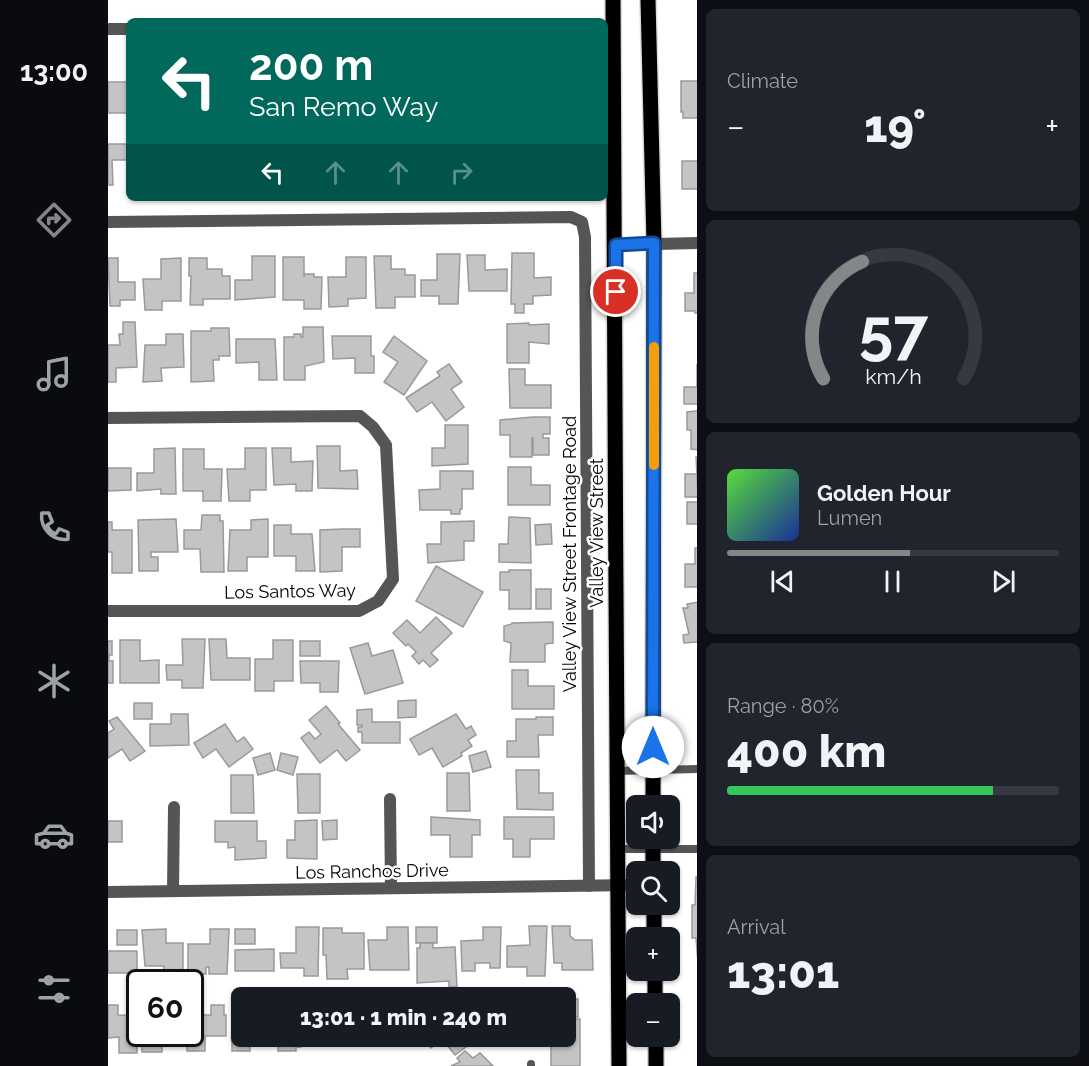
<!DOCTYPE html>
<html lang="en">
<head>
<meta charset="utf-8">
<style>
	body { margin:0; font-family:Raleway,sans-serif; background:#20242c; color:#f1f3f6; height:100vh; display:flex; flex-direction:column; font-size:22px; white-space:nowrap }
	* { box-sizing:border-box; margin:0 }
	p { font-size:20px; color:#9ea1a6 }
	.icon { flex:none; width:33px; height:33px; fill:none; stroke:currentColor; stroke-width:2; stroke-linecap:round; stroke-linejoin:round }
	.map { position:relative; flex:1; overflow:hidden }
	.sheet { display:flex; flex-direction:column; gap:9px; padding:9px; background:#0d0f14; width:392px }
	.sheet>* { flex:none }
	.top-card { position:absolute; left:18px; top:18px; width:482px; height:183px; border-radius:9px; box-shadow:0 2px 4px #0004; background:#00695c; color:#fff; overflow:hidden }
	.tools { position:absolute; left:518px; top:795px; display:grid; gap:12px }
	.tools a { display:grid; place-items:center; width:54px; height:54px; border-radius:9px; background:#171b24; box-shadow:0 2px 4px #0004; font-size:30px }
	.speed { position:absolute; left:18px; top:969px; display:flex; gap:12px; font-size:30px; font-weight:700; text-align:center }
	.speed>* { display:grid; place-content:center; width:78px; height:78px; border-radius:50%; background:#171b24; box-shadow:0 2px 4px #0004; line-height:1 }
	.speed .limit { border:3px solid #111; border-radius:9px; background:#fff; color:#111 }
	.pin { position:absolute; display:grid; place-items:center; width:51px; height:51px; color:#fff; margin:-26px; border:3px solid #fff; border-radius:50%; box-shadow:0 2px 6px #0007 }
	.me { position:absolute; width:66px; margin:-33px; rotate:0deg; stroke-linejoin:round; filter:drop-shadow(0 0 4px #0008) }
	.turn { display:flex; align-items:center; gap:21px; height:126px; padding:0 24px; font-size:27px }
	.turn .icon { width:78px; height:78px; stroke-width:2.5 }
	.turn b { display:block; font-size:42px; line-height:51px }
	.lanes { display:flex; align-items:center; height:57px; padding:0 24px; background:#0003; justify-content:center; gap:30px; direction:ltr }
	.lanes .off { opacity:.35 }
	.big { font-size:45px; font-weight:800; line-height:1.1 }
	.sheet .card { flex:1; display:flex; flex-direction:column; justify-content:center; gap:9px; min-width:0; padding:0 21px; border-radius:9px; background:#20242c }
	.sheet .dial { align-items:center; gap:0 }
	.dial svg { height:156px; overflow:visible; fill:none; stroke:#363941; stroke-width:7; stroke-linecap:round; text-anchor:middle }
	.dial text { fill:#f1f3f6; stroke:none }
	.song { display:flex; align-items:center; gap:18px }
	.cover { width:72px; height:72px; border-radius:9px; background:linear-gradient(135deg,hsl(110 70% 55%),hsl(230 70% 35%)) }
	.played { height:6px; border-radius:3px; background:linear-gradient(90deg,#858687 55%,#363941 55%) }
	.keys { display:flex; justify-content:space-around; direction:ltr }
	.heat { display:flex; justify-content:space-between; align-items:center; font-size:33px; direction:ltr }
	.charge { height:9px; border-radius:4px; background:linear-gradient(90deg,#34c759 80%,#363941 0) }
	.trip { position:absolute; left:123px; top:987px; width:345px; height:60px; border-radius:9px; background:#171b24; box-shadow:0 2px 4px #0004; font-weight:800; line-height:60px; text-align:center }
	main { display:flex; flex:1; min-height:0 }
	.tab-bar { display:flex; flex-direction:column; width:108px; justify-content:space-around; align-items:center; background:#090b0e; color:#9ea1a6 }
	.tab-bar .icon { width:42px; height:42px }
	.tab-bar .current { color:#858687 }
	.tab-bar b { font-size:27px; color:#f1f3f6 }
	.map>svg:first-child { display:block }
	.building { fill:#c4c4c4; stroke:#999; stroke-width:1.5 }
	.lines { fill:none; stroke-linecap:round; stroke-linejoin:round }
	.primary-casing { stroke:#dbdbdb; stroke-width:18 }
	.service { stroke:#555; stroke-width:8 }
	.minor { stroke:#555; stroke-width:12 }
	.primary { stroke:#000; stroke-width:15 }
	.route-casing { stroke:#114b97; stroke-width:15 }
	.route { stroke:#1a73e8; stroke-width:10 }
	.slow { stroke:#f59e0b; stroke-width:10 }
	.labels { text-anchor:middle; dominant-baseline:central; stroke-width:5; stroke-linejoin:round; paint-order:stroke }
	.street-label { font-size:18px; fill:#000; stroke:#fff }
</style>
</head>
<body>
<main>
<nav class="tab-bar">
<b>13:00</b>
<svg class="icon current" aria-label="directions" viewBox="0 0 24 24"><path d="M12 3l9 9-9 9-9-9zM9 14v-3h6M13 9l2 2-2 2"/></svg>
<svg class="icon" aria-label="music" viewBox="0 0 24 24"><path d="M9 18V5l10-2v13"/><circle cx="6" cy="18" r="3"/><circle cx="16" cy="16" r="3"/></svg>
<svg class="icon" aria-label="phone" viewBox="0 0 24 24"><path d="M5 4h4l2 5-3 2q2 4 5 5l2-3 5 2v4C11 20 4 13 5 4z"/></svg>
<svg class="icon" aria-label="climate" viewBox="0 0 24 24"><path d="M12 3v18M4 7l16 10M4 17L20 7"/></svg>
<svg class="icon" aria-label="car" viewBox="0 0 24 24"><path d="M5 17H2v-5l4-1 3-4h7l3 4 3 1v5h-3M9 17h6M6 11h13"/><circle cx="7" cy="17" r="2"/><circle cx="17" cy="17" r="2"/></svg>
<svg class="icon" aria-label="filters" viewBox="0 0 24 24"><path d="M4 7h16M4 17h16"/><circle cx="9" cy="7" r="2"/><circle cx="15" cy="17" r="2"/></svg>
</nav>
<div class="map">
<svg width="590" height="1066" viewBox="0 0 590 1066">
	<rect width="100%" height="100%" fill="#fff"/>
	<!-- building -->
	<g class="building">
		<polygon points="573,81 590,81 590,118 575,118 575,112 573,112"/>
		<polygon points="0,82 20,82 21,113 0,113"/>
		<polygon points="0,144 21,144 21,160 4,160 5,185 0,185"/>
		<rect x="574" y="161" width="16" height="28"/>
		<polygon points="404,253 426,253 426,278 443,277 443,295 425,296 425,304 416,304 416,313 407,313 407,304 403,304"/>
		<polygon points="329,254 352,254 350,304 331,304 331,296 313,296 313,280 329,280"/>
		<polygon points="359,255 377,255 377,270 399,269 399,291 361,291"/>
		<polygon points="144,256 167,256 167,297 127,300 127,280 144,280"/>
		<polygon points="266,256 283,256 283,269 297,269 297,275 307,275 307,297 287,297 287,308 268,308"/>
		<polygon points="175,257 196,257 196,277 197,274 206,274 206,277 214,277 213,309 196,309 196,300 175,300"/>
		<polygon points="238,257 258,257 258,298 240,299 240,306 221,307 220,277 238,277"/>
		<polygon points="0,258 10,258 10,282 27,282 27,300 12,300 12,306 2,306"/>
		<polygon points="73,258 73,301 54,301 54,310 37,310 35,279 53,279 53,259"/>
		<polygon points="81,258 99,258 99,269 114,269 114,276 122,276 122,299 95,299 95,305 82,305 83,276 81,276"/>
		<polygon points="586,273 590,273 590,313 587,313 587,311 577,311 577,293 586,293"/>
		<polygon points="15,322 27,322 29,367 8,368 8,382 0,382 0,345 12,345 11,334 15,334"/>
		<polygon points="421,323 421,325 441,324 441,344 421,342 421,363 399,363 399,324"/>
		<polygon points="195,327 215,327 216,362 197,366 197,380 176,380 176,337 186,337 186,334 193,334 193,337 195,337"/>
		<polygon points="103,328 121,328 122,356 111,356 111,360 105,360 106,381 83,382 83,331 103,331"/>
		<polygon points="58,334 75,334 76,367 53,368 54,381 35,382 37,345 58,345"/>
		<polygon points="224,336 263,336 263,356 266,356 266,373 247,373 247,358 225,359"/>
		<polygon points="286,336 319,361 296,395 276,382 290,362 275,352"/>
		<polygon points="128,339 167,339 169,380 151,380 151,362 128,363"/>
		<polygon points="341,364 354,382 343,389 356,407 338,421 324,402 309,412 298,398 332,376 329,372"/>
		<polygon points="589,364 590,404 576,404 576,387 589,387"/>
		<polygon points="401,369 417,369 417,385 443,385 443,408 402,408"/>
		<polygon points="588,411 590,411 590,450 583,449 583,430 579,430 579,412"/>
		<polygon points="425,417 442,417 442,434 435,434 435,438 441,438 441,455 425,455 425,438 424,438 424,457 402,457 402,435 392,435 392,420"/>
		<polygon points="337,425 360,425 360,464 324,466 324,448 337,448"/>
		<polygon points="209,446 232,446 232,471 249,470 250,489 210,488"/>
		<polygon points="67,448 68,494 53,494 53,489 29,491 29,473 46,473 46,449"/>
		<polygon points="137,448 158,448 158,490 142,490 142,501 121,501 119,469 137,469"/>
		<polygon points="164,448 183,448 183,462 205,461 204,491 188,491 188,484 166,485"/>
		<polygon points="75,449 96,449 96,469 114,469 113,501 95,501 95,491 75,491"/>
		<polygon points="588,456 590,497 577,497 577,474 589,474"/>
		<polygon points="400,467 423,467 423,485 442,485 442,505 400,505"/>
		<polygon points="0,468 23,468 23,490 0,491"/>
		<polygon points="332,471 365,471 365,489 354,489 354,509 352,509 352,514 343,514 343,510 312,510 311,490 332,489"/>
		<rect x="579" y="502" width="11" height="22"/>
		<polygon points="94,515 112,515 112,521 115,521 116,572 93,572 92,549 76,549 76,530 93,530"/>
		<polygon points="401,517 422,518 423,563 391,562 391,544 400,544"/>
		<polygon points="68,519 70,552 43,552 43,557 50,557 50,571 31,571 30,520"/>
		<polygon points="160,519 160,557 139,557 139,571 120,571 122,530 143,530 143,520"/>
		<polygon points="366,521 366,541 356,541 356,560 320,563 319,544 333,544 333,522"/>
		<polygon points="0,522 4,522 4,530 24,530 24,573 4,573 4,552 0,552"/>
		<polygon points="443,524 444,544 428,545 427,525"/>
		<polygon points="166,525 183,525 183,534 204,534 207,571 188,571 188,556 166,556"/>
		<polygon points="235,529 252,529 252,547 234,547 234,571 212,572 212,530"/>
		<polygon points="587,548 590,548 590,587 577,587 577,564 587,564"/>
		<polygon points="328,566 375,592 355,627 308,601"/>
		<polygon points="401,570 423,570 423,609 401,609 401,590 392,590 392,572 401,572"/>
		<rect x="428" y="589" width="15" height="20"/>
		<polygon points="590,602 590,642 576,643 575,635 581,634 575,608 580,608 579,604"/>
		<polygon points="328,617 344,633 323,653 330,660 322,667 315,660 311,664 304,656 308,652 300,644 298,646 285,633 299,620 312,633"/>
		<polygon points="445,622 445,643 437,644 437,662 402,662 403,643 396,641 396,626 404,624 404,623"/>
		<polygon points="74,639 97,639 95,688 74,688 74,680 59,680 58,665 75,665"/>
		<polygon points="101,639 118,639 119,658 142,658 142,680 103,680"/>
		<polygon points="12,640 32,640 32,661 51,660 51,683 12,683"/>
		<polygon points="165,640 185,640 185,681 166,681 166,691 147,691 147,659 165,659"/>
		<polygon points="0,641 4,641 4,655 1,655 1,661 5,661 5,683 0,683"/>
		<rect x="192" y="641" width="20" height="15"/>
		<polygon points="260,643 264,656 285,650 295,683 257,694 242,648"/>
		<polygon points="192,661 231,661 230,692 212,692 212,683 193,683"/>
		<polygon points="404,670 420,670 420,686 446,686 446,709 404,709"/>
		<polygon points="308,700 308,717 290,718 290,701"/>
		<rect x="26" y="703" width="18" height="16"/>
		<polygon points="218,706 232,723 230,724 252,750 238,761 229,750 212,763 193,738 201,732 207,739 213,734 201,720"/>
		<polygon points="264,709 264,722 292,722 292,743 254,743 254,732 250,732 250,727 254,727 254,725 249,725 249,710"/>
		<polygon points="63,714 80,714 81,745 42,746 42,724 63,724"/>
		<polygon points="348,714 358,729 363,726 368,735 360,740 364,746 353,753 354,756 335,767 324,748 311,755 302,739"/>
		<polygon points="9,717 37,751 22,761 14,749 0,758 0,733 6,729 1,721"/>
		<polygon points="428,717 445,717 445,735 430,735 431,757 399,757 399,741 408,741 408,719 428,719"/>
		<polygon points="117,724 129,742 136,737 145,749 121,767 108,749 95,758 86,743"/>
		<polygon points="378,751 383,767 365,772 361,756"/>
		<polygon points="162,753 167,770 150,775 145,758"/>
		<polygon points="173,753 190,757 185,775 169,770"/>
		<polygon points="408,770 431,770 431,793 445,793 445,810 409,809"/>
		<polygon points="339,773 361,773 362,811 339,811"/>
		<polygon points="189,774 212,774 212,813 190,813"/>
		<polygon points="123,775 145,775 146,813 123,813"/>
		<polygon points="323,817 372,820 372,835 364,835 364,857 342,857 342,835 323,835"/>
		<polygon points="396,817 446,817 446,839 422,839 422,857 405,857 405,839 396,839"/>
		<polygon points="209,820 209,859 179,858 179,840 187,840 187,821"/>
		<polygon points="229,820 229,839 215,840 214,821"/>
		<rect x="0" y="821" width="14" height="21"/>
		<polygon points="107,821 149,821 149,841 158,841 158,858 127,860 127,847 120,848 120,842 107,842"/>
		<polygon points="588,877 590,877 590,963 588,938 584,938 584,905 587,905"/>
		<polygon points="421,926 439,926 437,976 419,976 419,967 399,967 399,946 422,945"/>
		<polygon points="444,926 462,926 462,936 467,940 484,940 485,970 454,970 454,963 446,963"/>
		<polygon points="188,927 211,927 210,976 196,976 196,968 173,968 172,953 188,953"/>
		<polygon points="279,927 300,927 301,970 262,970 260,940 279,940"/>
		<rect x="308" y="927" width="21" height="16"/>
		<polygon points="375,927 393,927 392,968 382,968 382,963 367,963 367,971 354,971 353,941 375,940"/>
		<polygon points="215,928 234,928 234,933 256,933 256,969 239,969 240,979 219,979 218,955 215,955"/>
		<polygon points="58,929 58,943 75,943 75,975 56,976 56,966 37,966 34,930"/>
		<polygon points="102,929 121,929 119,974 101,974 101,967 98,967 98,974 80,974 80,944 102,944"/>
		<rect x="127" y="929" width="20" height="15"/>
		<rect x="9" y="930" width="20" height="15"/>
		<polygon points="312,943 325,943 325,948 347,947 349,987 341,987 341,981 309,983 309,948 312,948"/>
		<polygon points="166,949 166,971 127,971 127,950"/>
		<rect x="0" y="951" width="29" height="22"/>
		<polygon points="422,991 455,991 455,996 457,998 422,998"/>
		<rect x="283" y="992" width="19" height="6"/>
		<rect x="145" y="993" width="19" height="5"/>
		<rect x="458" y="999" width="12" height="18"/>
		<polygon points="0,1005 10,1005 10,1015 29,1016 29,1022 26,1022 26,1034 29,1034 29,1053 11,1053 11,1037 0,1038"/>
		<polygon points="103,1005 116,1005 116,1015 118,1015 118,1036 97,1036 97,1051 79,1051 79,1034 84,1034 85,1015 103,1015"/>
		<polygon points="127,1013 134,1013 134,1036 142,1036 142,1051 124,1051 124,1033 127,1033"/>
		<polygon points="458,1019 472,1019 472,1066 443,1066 443,1044 414,1044 414,1036 458,1036"/>
		<polygon points="37,1034 73,1034 73,1038 54,1038 54,1052 34,1052 34,1036 37,1036"/>
		<polygon points="170,1036 196,1036 193,1047 188,1047 188,1051 170,1051"/>
		<polygon points="314,1036 373,1036 347,1055 334,1039 323,1048"/>
		<polygon points="357,1051 365,1058 372,1053 385,1066 343,1066 352,1062 349,1058"/>
	</g>
	<g class="lines">
		<defs>
			<g id="primary">
				<path d="M 505,0 C 509,355 506,711 511,1066"/>
				<polyline points="540,0 546,244 545,806"/>
				<polyline points="545,838 545,872"/>
				<polyline points="546,904 546,938"/>
				<polyline points="547,970 547,1004"/>
				<polyline points="548,1036 548,1066"/>
			</g>
		</defs>
		<!-- primary casing -->
		<use href="#primary" class="primary-casing"/>
		<!-- service -->
		<g class="service">
			<polyline points="508,771 590,769"/>
			<polyline points="509,849 590,849"/>
			<polyline points="423,1064 423,1066"/>
		</g>
		<!-- minor -->
		<g class="minor">
			<polyline points="0,29 21,29"/>
			<polyline points="0,222 463,217 474,222 477,237 481,886"/>
			<polyline points="508,245 590,243"/>
			<polyline points="0,418 252,416 265,427 278,445 285,579 270,601 251,611 0,611"/>
			<polyline points="282,799 283,888"/>
			<polyline points="65,891 66,807"/>
			<polyline points="0,892 528,885"/>
		</g>
		<!-- primary -->
		<use href="#primary" class="primary"/>
	</g>
	<g class="lines">
		<defs>
			<polyline id="route" points="508,292 508,245 546,243 545,747"/>
		</defs>
		<!-- route casing -->
		<use href="#route" class="route-casing"/>
		<!-- route -->
		<use href="#route" class="route"/>
		<!-- slow -->
		<polyline class="slow" points="546,347 546,465"/>
	</g>
	<g class="labels">
		<!-- street labels -->
		<g class="street-label">
			<text transform="translate(488 533) rotate(-90)">Valley View Street</text>
			<text transform="translate(461 554) rotate(-90)">Valley View Street Frontage Road</text>
			<text transform="translate(182 591) rotate(-1)">Los Santos Way</text>
			<text transform="translate(264 871) rotate(-1)">Los Ranchos Drive</text>
		</g>
	</g>
</svg>
<div class="tools">
<a><svg class="icon" aria-label="sound" viewBox="0 0 24 24"><path d="M4 9h4l5-4v14l-5-4H4zM17 9q2 3 0 6"/></svg></a>
<a><svg class="icon" aria-label="search" viewBox="0 0 24 24"><circle cx="10" cy="10" r="6"/><path d="M15 15l6 6"/></svg></a>
<a>+</a>
<a>−</a>
</div>
<div class="speed"><div class="limit">60</div></div>
<div class="pin" style="left:508px;top:292px;background:#d93025"><svg class="icon" aria-label="arrive" viewBox="0 0 24 24"><path d="M6 21V4h12l-3 4 3 4H6"/></svg></div>
<svg class="me" style="left:545px;top:747px" viewBox="-20 -20 40 40"><circle r="19" fill="#fff"/><path d="M0-13L10 11 0 6-10 11z" fill="#1a73e8"/></svg>
<div class="trip">13:01 · 1 min · 240 m</div>
<div class="top-card">
<div class="turn"><svg class="icon" aria-label="left" viewBox="0 0 24 24"><path d="M17 20v-9H6M10 6l-5 5 5 5"/></svg><div><b>200 m</b>San Remo Way</div></div>
<div class="lanes"><svg class="icon" aria-label="left" viewBox="0 0 24 24"><path d="M17 20v-9H6M10 6l-5 5 5 5"/></svg><svg class="icon off" aria-label="ahead" viewBox="0 0 24 24"><path d="M12 20V5M6 11l6-6 6 6"/></svg><svg class="icon off" aria-label="ahead" viewBox="0 0 24 24"><path d="M12 20V5M6 11l6-6 6 6"/></svg><svg class="icon off" aria-label="right" viewBox="0 0 24 24"><path d="M7 20v-9h11M14 6l5 5-5 5"/></svg></div>
</div>
</div>
<section class="sheet">
<div class="card"><p>Climate</p>
<div class="heat"><a>−</a><b class="big">19°</b><a>+</a></div>
</div>
<div class="card dial"><svg viewBox="0 0 100 80">
<path d="M14 69A42 42 0 1 1 86 69"/>
<path d="M14 69A42 42 0 0 1 34 9" stroke="#858687"/>
<text x="50" y="56" font-size="32" font-weight="700">57</text>
<text x="50" y="72" font-size="11">km/h</text>
</svg></div>
<div class="card">
<div class="song"><i class="cover"></i><div><b>Golden Hour</b><p>Lumen</p></div></div>
<div class="played"></div>
<div class="keys"><svg class="icon" aria-label="previous" viewBox="0 0 24 24"><path d="M18 5L8 12l10 7zM5 5v14"/></svg><svg class="icon" aria-label="pause" viewBox="0 0 24 24"><path d="M8 5v14M16 5v14"/></svg><svg class="icon" aria-label="next" viewBox="0 0 24 24"><path d="M6 5l10 7-10 7zM19 5v14"/></svg></div>
</div>
<div class="card"><p>Range · 80%</p><b class="big">400 km</b><div class="charge"></div></div>
<div class="card"><p>Arrival</p><b class="big">13:01</b></div>
</section>
</main>
</body>
</html>
